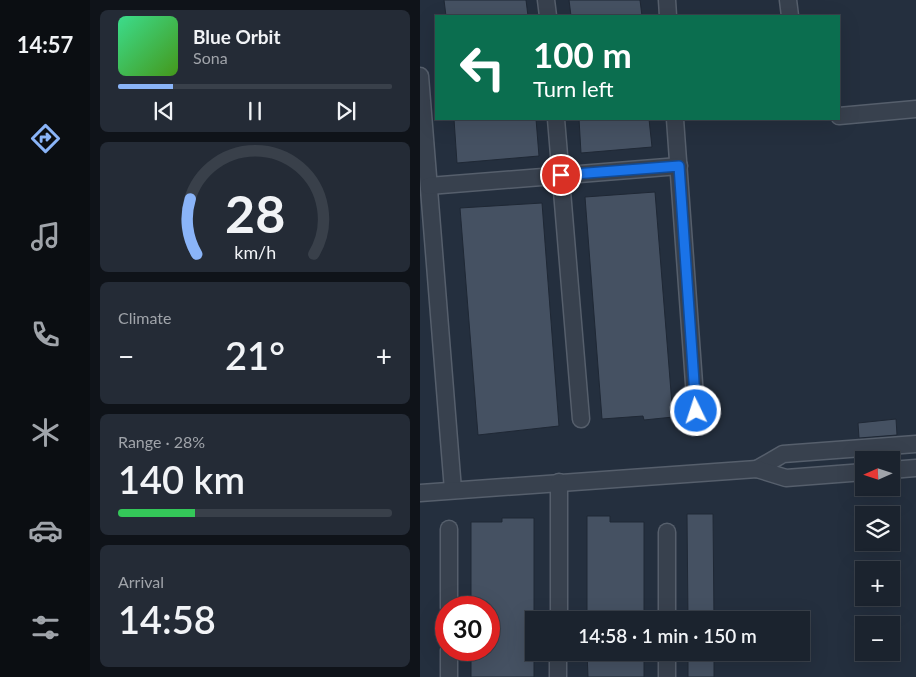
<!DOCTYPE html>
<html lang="en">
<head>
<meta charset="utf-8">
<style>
	body { margin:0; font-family:Lato,sans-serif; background:#242b36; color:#f1f3f6; height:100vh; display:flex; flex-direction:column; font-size:19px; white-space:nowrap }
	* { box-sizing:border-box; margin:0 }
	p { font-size:16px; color:#a0a4aa }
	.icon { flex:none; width:28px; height:28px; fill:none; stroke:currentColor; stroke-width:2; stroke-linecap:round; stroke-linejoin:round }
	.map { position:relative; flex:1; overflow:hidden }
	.drawer { display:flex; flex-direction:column; gap:10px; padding:10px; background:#0f1319; width:330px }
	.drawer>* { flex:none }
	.banner { position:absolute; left:15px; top:15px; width:405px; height:105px; border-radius:0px; box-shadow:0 5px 20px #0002,0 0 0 1px #39404a; background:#0b6e4f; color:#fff; overflow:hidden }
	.needle { width:32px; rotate:267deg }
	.fabs { position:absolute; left:435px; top:451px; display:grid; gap:10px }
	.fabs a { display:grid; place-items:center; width:45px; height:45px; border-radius:0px; background:#1b232e; box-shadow:0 5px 20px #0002,0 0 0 1px #39404a; font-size:25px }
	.speed { position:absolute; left:15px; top:596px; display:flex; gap:10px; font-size:25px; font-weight:700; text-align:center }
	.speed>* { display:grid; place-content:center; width:65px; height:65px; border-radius:50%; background:#1b232e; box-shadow:0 5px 20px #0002,0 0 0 1px #39404a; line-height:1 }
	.speed .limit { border:8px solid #d22; background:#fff; color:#111 }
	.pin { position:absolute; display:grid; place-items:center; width:42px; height:42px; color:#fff; margin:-21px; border:2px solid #fff; border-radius:50%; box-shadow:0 1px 5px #0007 }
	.me { position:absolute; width:55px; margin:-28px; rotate:356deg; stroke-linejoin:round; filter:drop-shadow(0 0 4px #0008) }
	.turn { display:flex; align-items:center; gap:18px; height:105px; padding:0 15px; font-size:22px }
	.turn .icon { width:65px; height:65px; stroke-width:2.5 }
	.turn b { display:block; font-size:35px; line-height:42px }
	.big { font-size:38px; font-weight:600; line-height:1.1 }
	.drawer .card { flex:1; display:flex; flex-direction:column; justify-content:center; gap:8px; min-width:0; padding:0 18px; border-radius:8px; background:#242b36 }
	.drawer .dial { align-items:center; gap:0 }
	.dial svg { height:130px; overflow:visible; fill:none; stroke:#39404a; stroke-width:7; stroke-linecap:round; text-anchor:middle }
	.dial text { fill:#f1f3f6; stroke:none }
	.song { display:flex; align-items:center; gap:15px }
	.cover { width:60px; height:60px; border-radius:8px; background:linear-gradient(135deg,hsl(150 70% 55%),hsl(100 70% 35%)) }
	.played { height:5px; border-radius:2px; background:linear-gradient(90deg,#8ab4f8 20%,#39404a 20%) }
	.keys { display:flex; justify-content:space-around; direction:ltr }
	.heat { display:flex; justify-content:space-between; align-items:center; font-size:28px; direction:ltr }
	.charge { height:8px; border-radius:4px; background:linear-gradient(90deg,#34c759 28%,#39404a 0) }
	.trip { position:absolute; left:105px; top:611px; width:285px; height:50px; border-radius:0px; background:#1b232e; box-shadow:0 5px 20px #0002,0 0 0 1px #39404a; font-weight:600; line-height:50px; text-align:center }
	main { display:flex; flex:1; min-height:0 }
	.tabs { display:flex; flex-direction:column; width:90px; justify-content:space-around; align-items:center; background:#0b0e12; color:#a0a4aa }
	.tabs .icon { width:35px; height:35px }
	.tabs .on { color:#8ab4f8 }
	.tabs b { font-size:22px; color:#f1f3f6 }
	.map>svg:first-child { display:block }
	.building { fill:#455162; stroke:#1f2835 }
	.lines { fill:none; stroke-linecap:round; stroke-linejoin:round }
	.street-casing { stroke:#565f6c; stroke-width:19 }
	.street { stroke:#38414e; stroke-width:16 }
	.route-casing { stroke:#114b97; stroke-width:12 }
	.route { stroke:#1a73e8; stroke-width:9 }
</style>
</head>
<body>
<main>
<nav class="tabs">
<b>14:57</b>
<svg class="icon on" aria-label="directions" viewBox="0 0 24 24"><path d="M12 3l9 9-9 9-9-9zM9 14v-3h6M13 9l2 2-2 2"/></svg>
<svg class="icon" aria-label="music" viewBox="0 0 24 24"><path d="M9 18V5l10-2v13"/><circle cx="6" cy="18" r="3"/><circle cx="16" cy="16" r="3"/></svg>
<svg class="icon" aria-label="phone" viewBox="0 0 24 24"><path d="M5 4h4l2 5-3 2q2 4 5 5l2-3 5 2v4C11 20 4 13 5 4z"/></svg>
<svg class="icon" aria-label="climate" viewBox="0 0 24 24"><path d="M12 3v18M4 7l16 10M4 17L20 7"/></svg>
<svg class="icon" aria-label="car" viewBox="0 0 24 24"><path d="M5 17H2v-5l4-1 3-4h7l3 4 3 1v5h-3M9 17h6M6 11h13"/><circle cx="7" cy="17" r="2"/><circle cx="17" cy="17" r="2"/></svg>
<svg class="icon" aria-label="filters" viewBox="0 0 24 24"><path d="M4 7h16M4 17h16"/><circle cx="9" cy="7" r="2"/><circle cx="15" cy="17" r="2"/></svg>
</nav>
<section class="drawer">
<div class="card">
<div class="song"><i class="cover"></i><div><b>Blue Orbit</b><p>Sona</p></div></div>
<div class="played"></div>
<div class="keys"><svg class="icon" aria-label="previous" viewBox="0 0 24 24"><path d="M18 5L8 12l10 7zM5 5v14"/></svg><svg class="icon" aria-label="pause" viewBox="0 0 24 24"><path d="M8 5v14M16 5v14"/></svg><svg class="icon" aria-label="next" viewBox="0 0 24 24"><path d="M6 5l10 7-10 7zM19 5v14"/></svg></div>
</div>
<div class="card dial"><svg viewBox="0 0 100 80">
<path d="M14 69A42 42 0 1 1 86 69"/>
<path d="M14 69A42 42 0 0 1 10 35" stroke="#8ab4f8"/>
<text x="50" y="56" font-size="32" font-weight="700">28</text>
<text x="50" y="72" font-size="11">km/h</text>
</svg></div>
<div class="card"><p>Climate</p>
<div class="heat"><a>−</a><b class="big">21°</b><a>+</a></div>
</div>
<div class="card"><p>Range · 28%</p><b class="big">140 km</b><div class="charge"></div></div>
<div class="card"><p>Arrival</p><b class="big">14:58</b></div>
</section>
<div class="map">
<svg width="496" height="677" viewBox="0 0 496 677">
	<rect width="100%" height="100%" fill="#242f3e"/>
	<!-- building -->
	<g class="building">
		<polygon points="24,0 106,0 108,16 26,16"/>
		<polygon points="149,0 220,0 222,16 151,16"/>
		<polygon points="34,119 116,119 119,156 37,163"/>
		<polygon points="159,119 229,119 232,147 161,153"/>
		<polygon points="235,192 253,417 224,420 223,416 182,419 165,197"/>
		<polygon points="122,203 139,426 58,435 40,208"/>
		<polygon points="476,419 477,435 439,438 438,423"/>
		<polygon points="479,455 479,459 441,460 440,458"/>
		<polygon points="267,514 293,514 294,620 268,620"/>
		<polygon points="167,516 190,516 190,522 224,522 224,620 167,620"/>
		<polygon points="82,518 114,518 114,677 51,677 51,650 69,650 69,608 51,608 51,522 82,522"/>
		<polygon points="167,652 224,652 224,677 168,677"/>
		<rect x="268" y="652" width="26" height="25"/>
	</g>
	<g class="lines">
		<defs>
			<g id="street">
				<polyline points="126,0 128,16"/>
				<polyline points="247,0 248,16"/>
				<polyline points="368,0 370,16"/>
				<polyline points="0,76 33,490"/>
				<polyline points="419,116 496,109"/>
				<polyline points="136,119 161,419"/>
				<polyline points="255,119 276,411"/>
				<polyline points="9,186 259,166"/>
				<polyline points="337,469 363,454 496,444"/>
				<polyline points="471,470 496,468"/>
				<polyline points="0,493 337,469 366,478 444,472"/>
				<polyline points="29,608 29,529"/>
				<polyline points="139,620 139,482"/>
				<polyline points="247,620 247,532"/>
				<polyline points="29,677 29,650"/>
				<polyline points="138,677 138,652"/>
				<polyline points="247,677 247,652"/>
			</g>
		</defs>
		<!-- street casing -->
		<use href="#street" class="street-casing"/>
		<!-- street -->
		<use href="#street" class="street"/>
	</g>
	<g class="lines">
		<defs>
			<polyline id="route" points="141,175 259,166 276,411"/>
		</defs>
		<!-- route casing -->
		<use href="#route" class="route-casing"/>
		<!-- route -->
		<use href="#route" class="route"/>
	</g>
</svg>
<div class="fabs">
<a><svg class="needle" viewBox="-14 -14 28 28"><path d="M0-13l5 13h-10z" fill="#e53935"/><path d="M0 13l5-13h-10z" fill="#a0a4aa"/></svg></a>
<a><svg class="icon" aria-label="layers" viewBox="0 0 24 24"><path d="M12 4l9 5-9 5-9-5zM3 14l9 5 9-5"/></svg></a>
<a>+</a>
<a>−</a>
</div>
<div class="speed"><div class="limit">30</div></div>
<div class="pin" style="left:141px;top:175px;background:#d93025"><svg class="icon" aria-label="arrive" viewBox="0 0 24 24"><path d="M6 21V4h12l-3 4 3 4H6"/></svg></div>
<svg class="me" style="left:276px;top:411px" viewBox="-20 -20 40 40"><circle r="17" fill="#1a73e8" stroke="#fff" stroke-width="3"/><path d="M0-11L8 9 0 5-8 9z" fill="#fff"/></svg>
<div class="trip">14:58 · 1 min · 150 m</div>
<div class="banner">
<div class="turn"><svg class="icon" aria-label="left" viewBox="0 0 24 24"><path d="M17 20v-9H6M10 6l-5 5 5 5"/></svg><div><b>100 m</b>Turn left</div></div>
</div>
</div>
</main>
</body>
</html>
